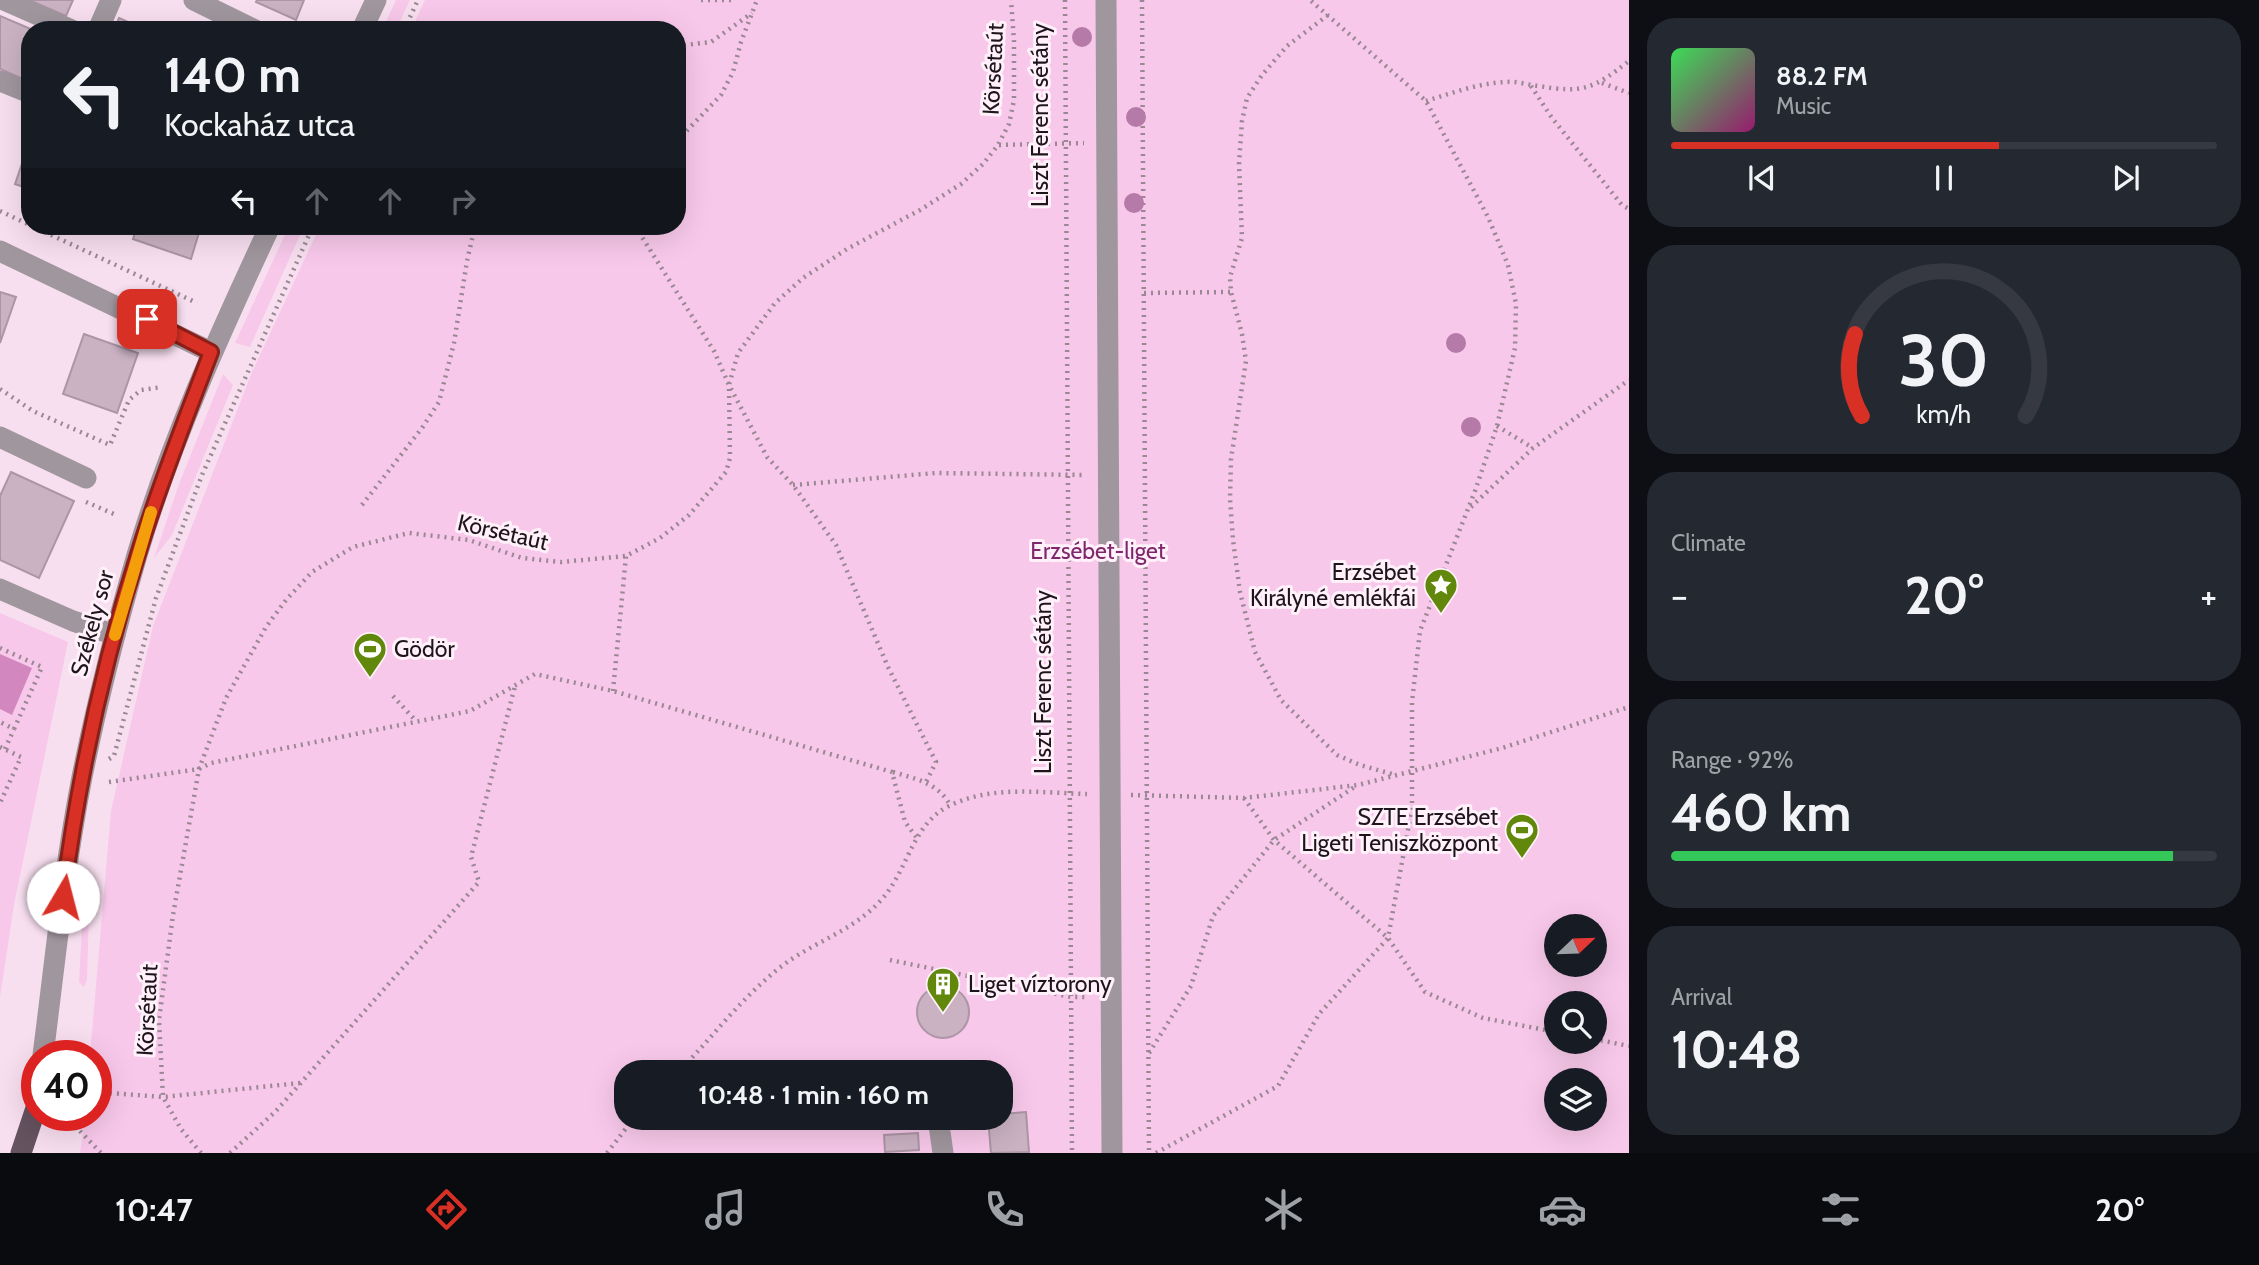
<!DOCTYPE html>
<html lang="en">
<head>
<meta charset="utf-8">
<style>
	body { margin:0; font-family:Cabin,sans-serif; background:#242831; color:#f1f3f6; height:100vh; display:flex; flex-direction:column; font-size:26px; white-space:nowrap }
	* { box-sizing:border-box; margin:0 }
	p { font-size:23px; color:#9ea1a6 }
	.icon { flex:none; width:38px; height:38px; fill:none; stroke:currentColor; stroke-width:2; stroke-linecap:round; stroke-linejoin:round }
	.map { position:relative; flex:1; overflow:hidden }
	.details { display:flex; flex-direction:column; gap:18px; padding:18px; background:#0d0f14; width:630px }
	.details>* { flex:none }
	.guide { position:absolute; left:21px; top:21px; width:665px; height:214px; border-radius:28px; box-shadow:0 7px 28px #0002; background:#171b24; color:#f1f3f6; overflow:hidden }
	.needle { width:46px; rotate:67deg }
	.tools { position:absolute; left:1544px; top:914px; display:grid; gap:14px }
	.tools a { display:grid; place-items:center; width:63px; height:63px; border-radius:50%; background:#171b24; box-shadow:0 7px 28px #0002; font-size:35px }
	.speed { position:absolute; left:21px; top:1040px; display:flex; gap:14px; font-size:35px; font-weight:700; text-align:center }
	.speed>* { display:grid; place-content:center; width:91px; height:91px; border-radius:50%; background:#171b24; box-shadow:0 7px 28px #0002; line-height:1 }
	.speed .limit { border:10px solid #d22; background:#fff; color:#111 }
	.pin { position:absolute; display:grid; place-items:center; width:60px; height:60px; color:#fff; margin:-30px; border-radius:14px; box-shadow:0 4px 10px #0006 }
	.me { position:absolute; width:77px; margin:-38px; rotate:8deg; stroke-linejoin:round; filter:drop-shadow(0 0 5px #0008) }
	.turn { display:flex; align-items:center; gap:24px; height:147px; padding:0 28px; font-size:32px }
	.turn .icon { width:91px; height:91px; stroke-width:2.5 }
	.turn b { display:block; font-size:49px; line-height:60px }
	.lanes { display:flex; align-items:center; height:66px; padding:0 28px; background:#0003; justify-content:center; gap:35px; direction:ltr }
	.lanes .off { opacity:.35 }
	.big { font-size:52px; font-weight:800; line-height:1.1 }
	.details .widget { flex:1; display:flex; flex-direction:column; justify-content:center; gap:10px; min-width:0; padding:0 24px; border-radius:28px; background:#242831 }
	.details .dial { align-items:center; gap:0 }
	.dial svg { height:182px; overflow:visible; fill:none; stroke:#363941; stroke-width:7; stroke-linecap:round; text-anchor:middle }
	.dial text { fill:#f1f3f6; stroke:none }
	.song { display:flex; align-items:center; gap:21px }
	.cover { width:84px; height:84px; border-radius:10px; background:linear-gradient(135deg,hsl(130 70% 55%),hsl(320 70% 35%)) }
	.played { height:7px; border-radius:4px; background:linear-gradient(90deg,#d93025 60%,#363941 60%) }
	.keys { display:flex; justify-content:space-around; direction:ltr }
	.heat { display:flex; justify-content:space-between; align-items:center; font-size:38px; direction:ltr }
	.charge { height:10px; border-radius:5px; background:linear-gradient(90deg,#34c759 92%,#363941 0) }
	.trip { position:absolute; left:614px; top:1060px; width:399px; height:70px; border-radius:28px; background:#171b24; box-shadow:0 7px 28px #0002; font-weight:800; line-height:70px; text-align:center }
	.tabs { display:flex; height:112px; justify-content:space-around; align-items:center; background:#090b0e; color:#9ea1a6 }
	.tabs .icon { width:49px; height:49px }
	.tabs .on { color:#d93025 }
	.tabs b { font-size:32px; color:#f1f3f6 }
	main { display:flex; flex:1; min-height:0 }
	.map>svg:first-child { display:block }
	.green { fill:#f8c8ea; fill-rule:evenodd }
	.water { fill:#d287be }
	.building { fill:#cab2c3; stroke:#ac95a5; stroke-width:2 }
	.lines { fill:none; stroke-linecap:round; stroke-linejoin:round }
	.path { stroke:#998894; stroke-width:4.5; stroke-dasharray:2 5; stroke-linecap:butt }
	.minor { stroke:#a0969d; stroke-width:21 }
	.major { stroke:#65535f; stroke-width:21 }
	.tree { fill:#b57aa8 }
	.route-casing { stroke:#8d1f18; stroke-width:18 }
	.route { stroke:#d93025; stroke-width:12 }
	.slow { stroke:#f59e0b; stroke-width:12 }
	.labels { text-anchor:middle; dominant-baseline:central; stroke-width:6; stroke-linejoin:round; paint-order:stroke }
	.street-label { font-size:23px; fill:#1d151b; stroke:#fff0fa }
	.park-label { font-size:23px; fill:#7f276d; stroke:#fff0fa }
	.poi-label { font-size:23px; fill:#1d151b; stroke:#fff0fa; text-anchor:end }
</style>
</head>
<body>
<main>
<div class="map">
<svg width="1629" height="1153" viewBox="0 0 1629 1153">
	<rect width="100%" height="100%" fill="#f8dff0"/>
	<!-- green -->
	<g class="green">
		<polygon points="396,0 410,0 396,30 382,30"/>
		<path d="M 425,0 L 1629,0 L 1629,1153 L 80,1153 L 85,1115 L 96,1115 L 96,1055 L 90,1055 L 111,811 L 153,626 L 252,372 L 320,226 L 677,226 L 677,30 L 411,30 ZM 1556,926 L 1594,926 L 1594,964 L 1556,964 ZM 1556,1003 L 1594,1003 L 1594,1041 L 1556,1041 ZM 626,1073 L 1001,1073 L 1001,1118 L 626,1118 ZM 1556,1080 L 1594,1080 L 1594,1118 L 1556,1118 Z"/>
		<polygon points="289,226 304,226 250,347 235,343"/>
		<polygon points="223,374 233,385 172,535 154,558 179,484"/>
		<polygon points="0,613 68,642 14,905 0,997"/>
		<polygon points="85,871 90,874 87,980 84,987 79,982"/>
	</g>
	<!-- water -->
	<polygon class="water" points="0,654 32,668 12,715 0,709"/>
	<!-- building -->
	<g class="building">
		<polygon points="29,0 73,0 66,16"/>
		<polygon points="257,0 304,0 296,20 256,2"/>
		<polygon points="0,16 33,30 30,30 30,82 0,69"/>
		<polygon points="119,18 146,30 114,30"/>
		<polygon points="30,140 30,189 15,184"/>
		<polygon points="137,226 201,226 191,259 133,239"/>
		<polygon points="0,292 16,297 0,343"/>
		<polygon points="84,334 138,353 117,413 63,394"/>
		<polygon points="11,472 74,501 39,578 0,560 0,496"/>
		<circle cx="943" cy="1012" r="26"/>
		<polygon points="1026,1112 1029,1152 991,1153 988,1118 1001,1118 1001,1114"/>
		<polygon points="918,1133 919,1150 885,1152 884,1135"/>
	</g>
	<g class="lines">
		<!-- path -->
		<g class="path">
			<polyline points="701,0 731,0"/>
			<polyline points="1065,0 1072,1153"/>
			<polyline points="1142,0 1149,1153"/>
			<polyline points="1328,15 1287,46 1262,75 1247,98 1242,121 1239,164 1242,238 1230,277 1231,292 1242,334 1246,361 1231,459 1230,499 1233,540 1240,592 1255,652 1281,700 1337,755 1360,765 1392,774"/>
			<polyline points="404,30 418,0"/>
			<polyline points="677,46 711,42 752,13"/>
			<polyline points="1602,83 1629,93"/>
			<polyline points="1531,86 1552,118 1622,205 1629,209"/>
			<path d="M 1426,101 C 1452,93 1479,83 1506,82 C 1517,81 1528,85 1539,86 C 1584,94 1594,88 1629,61"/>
			<polyline points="677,141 721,95 733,72 741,42 757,0"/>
			<polyline points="999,145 1084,143"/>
			<polyline points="0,211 30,225"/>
			<polyline points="32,226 197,303"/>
			<polyline points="635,226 714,351 729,385 767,457 793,485 836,545 888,667 936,762 926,782"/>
			<polyline points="1144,293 1231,292"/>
			<polyline points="0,389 33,411 110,445 129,400 141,390 162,387"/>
			<polyline points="1497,426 1533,448"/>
			<polyline points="793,485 936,473 1086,475"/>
			<polyline points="86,502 114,514"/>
			<polyline points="362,505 422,428 439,402 454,343 467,261 475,226"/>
			<polyline points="1471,507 1533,448 1629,380"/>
			<polyline points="0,648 42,667 14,729 0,722"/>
			<polyline points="613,691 626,556"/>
			<polyline points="393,696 416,721"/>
			<polyline points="0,747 21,757 0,803"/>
			<polyline points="5,749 14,729"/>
			<polyline points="109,759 114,756 156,598 202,475 313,226"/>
			<path d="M 893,772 C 916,779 938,783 950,805"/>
			<polyline points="109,782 199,769 211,763 470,711 535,674 613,691 892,772 905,822 917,838"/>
			<polyline points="1131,795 1244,798 1358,785 1502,748 1629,707"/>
			<polyline points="1244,798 1274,840 1388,938 1425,992 1483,1018 1556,1032"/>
			<polyline points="890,960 1071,997 1088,997"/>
			<polyline points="1594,1039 1629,1046"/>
			<polyline points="1149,1053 1191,986 1213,916 1274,840 1356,786"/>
			<path d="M 678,1073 C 711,1038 741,999 778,969 C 813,941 852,933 883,898 C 908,869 913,822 951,805 C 993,785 1042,793 1087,794"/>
			<polyline points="96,1092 163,1097 300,1083"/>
			<polyline points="80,1131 101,1153"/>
			<polyline points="201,1153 181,1129 163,1097 159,1020 173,915 199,769 226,698 266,627 286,600 312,572 353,547 409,533 469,540 522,558 561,562 626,556 660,538 689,515 726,472 730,458 729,385 738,353 775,303 803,278 847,249 920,210 961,184 983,164 998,145 1009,124 1014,100 1014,41 1011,0"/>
			<polyline points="230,1153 275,1112 479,882 471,857 515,686"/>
			<polyline points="607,1153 634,1118"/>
			<polyline points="1156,1153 1278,1086 1319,1014 1388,938 1412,808 1412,702 1420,631 1475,491 1497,426 1515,348 1516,304 1508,265 1488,217 1426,101 1310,0"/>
		</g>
		<!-- minor -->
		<g class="minor">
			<polyline points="4,0 72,30"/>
			<polyline points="194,0 255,30"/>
			<polyline points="1106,0 1112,1153"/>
			<polyline points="98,30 111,0"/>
			<polyline points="362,30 376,0"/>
			<polyline points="0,81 30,93"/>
			<polyline points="0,251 211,352"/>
			<polyline points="0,437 86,478"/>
			<polyline points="0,589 73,621 115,635"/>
			<path d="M 43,1055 C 55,962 64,869 82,777 C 97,702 116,628 137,555 C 171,441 220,333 270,226"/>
			<polyline points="939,1125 943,1153"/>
		</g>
		<!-- major -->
		<polyline class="major" points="21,1153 37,1105"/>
	</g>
	<!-- trees -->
	<g class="tree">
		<circle cx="1082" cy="37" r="10"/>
		<circle cx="1136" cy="117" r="10"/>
		<circle cx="1134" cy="203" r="10"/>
		<circle cx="1456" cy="343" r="10"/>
		<circle cx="1471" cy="427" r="10"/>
	</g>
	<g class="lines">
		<defs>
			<path id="route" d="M 63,897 C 78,781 103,663 139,551 C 160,483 186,418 211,352 L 147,319"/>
		</defs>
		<!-- route casing -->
		<use href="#route" class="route-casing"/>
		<!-- route -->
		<use href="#route" class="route"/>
		<!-- slow -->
		<polyline class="slow" points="115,635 151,512"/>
	</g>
	<!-- icons -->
	<defs>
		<symbol id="sight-pin" viewBox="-11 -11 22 30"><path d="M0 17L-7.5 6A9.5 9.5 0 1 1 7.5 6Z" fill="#61870b" stroke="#fff0fa"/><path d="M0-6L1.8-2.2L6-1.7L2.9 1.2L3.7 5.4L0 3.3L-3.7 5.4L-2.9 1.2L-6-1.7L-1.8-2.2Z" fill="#fff"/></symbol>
		<symbol id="stadium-pin" viewBox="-11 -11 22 30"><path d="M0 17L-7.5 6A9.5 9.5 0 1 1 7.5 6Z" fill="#61870b" stroke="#fff0fa"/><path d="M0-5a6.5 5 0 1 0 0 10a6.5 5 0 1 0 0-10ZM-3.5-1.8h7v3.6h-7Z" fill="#fff"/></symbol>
		<symbol id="building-pin" viewBox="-11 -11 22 30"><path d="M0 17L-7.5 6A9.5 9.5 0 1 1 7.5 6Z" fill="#61870b" stroke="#fff0fa"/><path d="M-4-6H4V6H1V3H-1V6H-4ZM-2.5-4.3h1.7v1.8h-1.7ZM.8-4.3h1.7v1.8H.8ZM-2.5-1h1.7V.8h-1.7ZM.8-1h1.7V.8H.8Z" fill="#fff"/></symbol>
	</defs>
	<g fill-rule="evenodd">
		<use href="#sight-pin" x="1422" y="566" width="38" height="52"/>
		<use href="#stadium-pin" x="351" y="630" width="38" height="52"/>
		<use href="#stadium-pin" x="1503" y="811" width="38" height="52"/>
		<use href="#building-pin" x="924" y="965" width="38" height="52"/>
	</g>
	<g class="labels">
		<!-- street labels -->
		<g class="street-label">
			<text transform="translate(993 69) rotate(-87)">Körsétaút</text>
			<text transform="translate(1040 115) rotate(-90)">Liszt Ferenc sétány</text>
			<text transform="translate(503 532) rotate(13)">Körsétaút</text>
			<text transform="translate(92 623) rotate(-75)">Székely sor</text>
			<text transform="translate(1043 682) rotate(-90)">Liszt Ferenc sétány</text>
			<text transform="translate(147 1010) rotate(-87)">Körsétaút</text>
		</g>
		<!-- park labels -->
		<g class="park-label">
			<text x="1098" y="551">Erzsébet-liget</text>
		</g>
		<!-- poi labels -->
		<g class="poi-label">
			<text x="1416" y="572">Erzsébet<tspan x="1416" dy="26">Királyné emlékfái</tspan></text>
			<text x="394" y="649" text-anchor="start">Gödör</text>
			<text x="1498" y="817">SZTE Erzsébet<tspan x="1498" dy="26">Ligeti Teniszközpont</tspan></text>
			<text x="968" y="984" text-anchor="start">Liget víztorony</text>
		</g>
	</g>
</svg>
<div class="tools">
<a><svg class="needle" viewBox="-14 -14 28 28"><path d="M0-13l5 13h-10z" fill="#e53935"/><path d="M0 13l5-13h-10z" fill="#9ea1a6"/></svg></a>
<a><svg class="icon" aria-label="search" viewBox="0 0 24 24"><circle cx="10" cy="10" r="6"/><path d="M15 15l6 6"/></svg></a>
<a><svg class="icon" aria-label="layers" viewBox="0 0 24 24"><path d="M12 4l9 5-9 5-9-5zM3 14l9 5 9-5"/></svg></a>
</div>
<div class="speed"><div class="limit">40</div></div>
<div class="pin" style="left:147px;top:319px;background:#d93025"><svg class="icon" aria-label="arrive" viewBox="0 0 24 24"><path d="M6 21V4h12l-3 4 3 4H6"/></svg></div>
<svg class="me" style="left:63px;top:897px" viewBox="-20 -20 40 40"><circle r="19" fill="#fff"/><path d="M0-13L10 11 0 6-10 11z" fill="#d93025"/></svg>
<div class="trip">10:48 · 1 min · 160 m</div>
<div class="guide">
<div class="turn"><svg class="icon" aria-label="left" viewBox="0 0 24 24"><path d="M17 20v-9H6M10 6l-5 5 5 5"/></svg><div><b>140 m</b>Kockaház utca</div></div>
<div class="lanes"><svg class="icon" aria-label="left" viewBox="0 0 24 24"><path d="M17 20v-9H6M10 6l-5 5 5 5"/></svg><svg class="icon off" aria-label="ahead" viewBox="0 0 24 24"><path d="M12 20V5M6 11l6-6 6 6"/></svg><svg class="icon off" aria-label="ahead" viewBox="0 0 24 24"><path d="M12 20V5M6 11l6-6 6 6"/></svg><svg class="icon off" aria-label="right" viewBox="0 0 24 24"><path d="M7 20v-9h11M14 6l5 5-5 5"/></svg></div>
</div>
</div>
<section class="details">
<div class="widget">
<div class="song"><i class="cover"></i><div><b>88.2 FM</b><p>Music</p></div></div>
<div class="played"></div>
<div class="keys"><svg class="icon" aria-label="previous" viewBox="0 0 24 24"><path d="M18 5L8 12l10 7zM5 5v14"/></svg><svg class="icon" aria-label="pause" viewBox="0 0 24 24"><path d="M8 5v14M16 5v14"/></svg><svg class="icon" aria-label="next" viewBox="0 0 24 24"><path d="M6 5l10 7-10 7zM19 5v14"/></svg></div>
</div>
<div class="widget dial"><svg viewBox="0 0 100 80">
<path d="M14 69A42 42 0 1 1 86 69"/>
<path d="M14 69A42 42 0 0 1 11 33" stroke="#d93025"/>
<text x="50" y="56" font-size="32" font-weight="700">30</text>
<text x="50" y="72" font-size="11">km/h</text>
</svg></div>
<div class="widget"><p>Climate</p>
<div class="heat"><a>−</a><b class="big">20°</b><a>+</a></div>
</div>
<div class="widget"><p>Range · 92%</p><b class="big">460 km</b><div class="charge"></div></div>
<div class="widget"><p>Arrival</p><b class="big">10:48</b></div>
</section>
</main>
<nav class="tabs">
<b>10:47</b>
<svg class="icon on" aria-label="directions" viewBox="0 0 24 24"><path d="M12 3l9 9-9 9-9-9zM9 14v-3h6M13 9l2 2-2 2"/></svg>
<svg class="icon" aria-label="music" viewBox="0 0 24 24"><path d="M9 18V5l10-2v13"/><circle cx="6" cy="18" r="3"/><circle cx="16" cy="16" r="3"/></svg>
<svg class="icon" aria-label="phone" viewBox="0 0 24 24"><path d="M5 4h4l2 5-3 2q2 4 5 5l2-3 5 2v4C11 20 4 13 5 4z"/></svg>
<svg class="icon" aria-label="climate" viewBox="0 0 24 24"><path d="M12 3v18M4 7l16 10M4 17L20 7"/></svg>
<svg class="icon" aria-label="car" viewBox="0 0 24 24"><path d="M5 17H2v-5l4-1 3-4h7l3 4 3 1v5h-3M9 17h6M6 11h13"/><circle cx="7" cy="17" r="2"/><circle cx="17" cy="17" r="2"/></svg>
<svg class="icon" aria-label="filters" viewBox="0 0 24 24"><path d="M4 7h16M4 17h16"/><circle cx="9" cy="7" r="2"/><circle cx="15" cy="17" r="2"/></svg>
<b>20°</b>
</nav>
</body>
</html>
